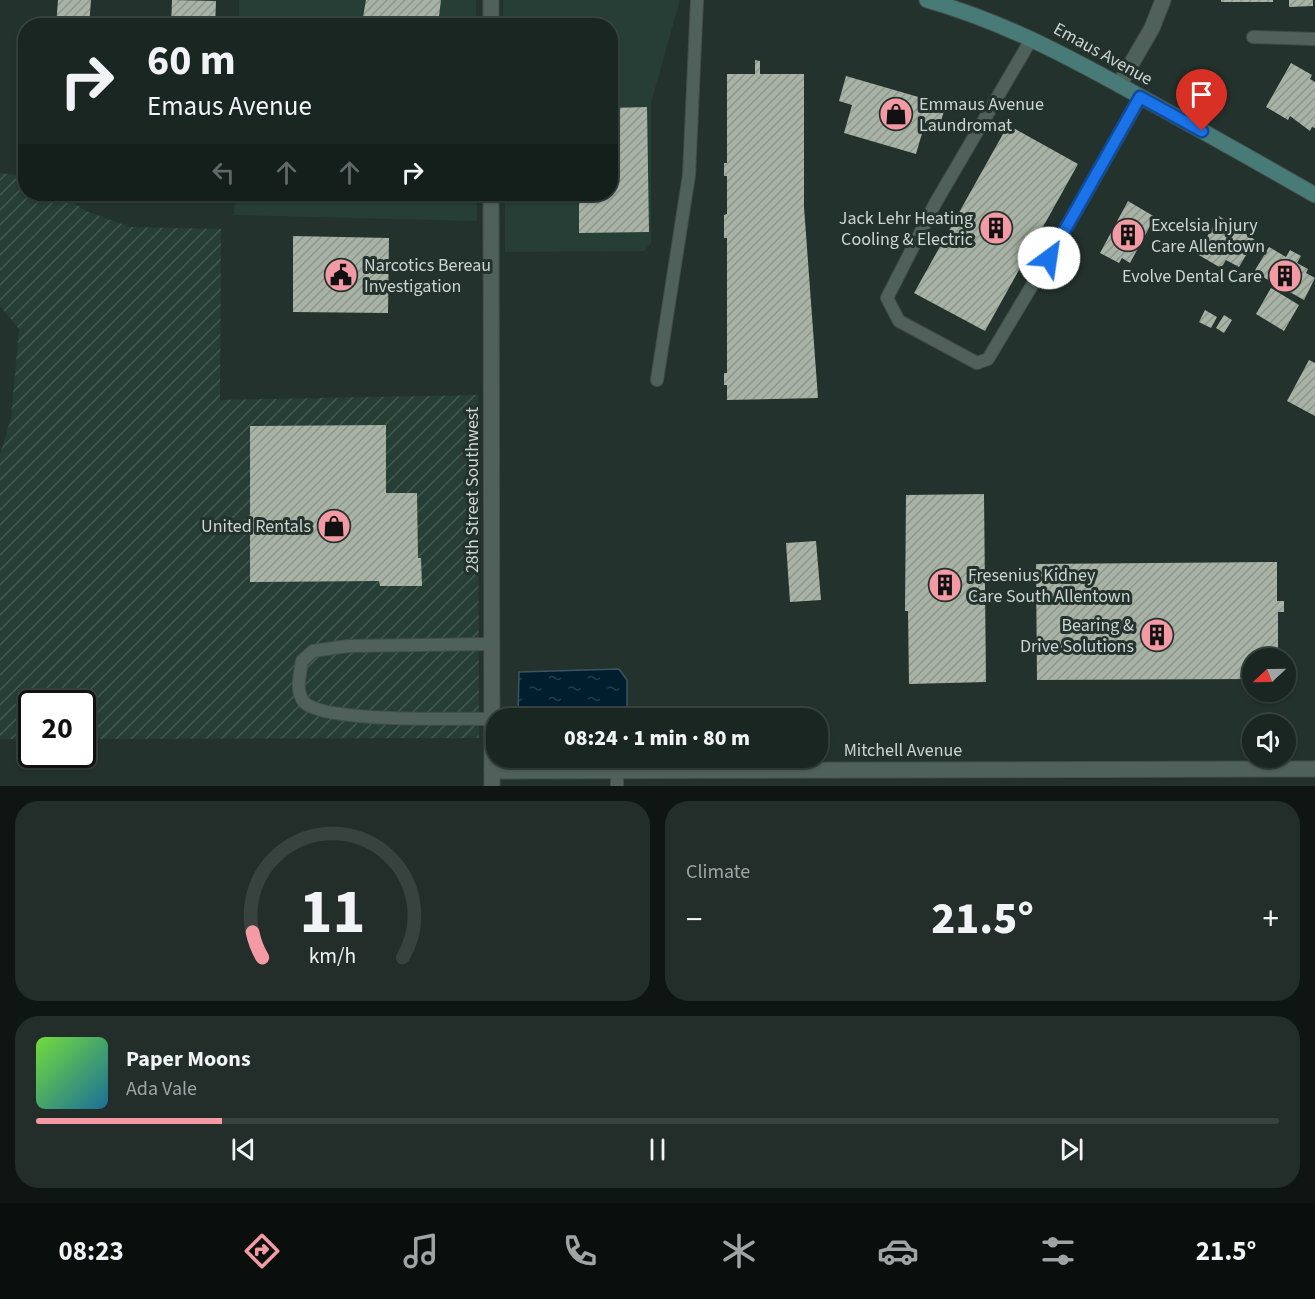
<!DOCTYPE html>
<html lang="en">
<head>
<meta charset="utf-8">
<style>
	body { margin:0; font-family:"Source Sans 3",sans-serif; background:#232e2a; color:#f1f3f6; height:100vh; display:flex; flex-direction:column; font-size:22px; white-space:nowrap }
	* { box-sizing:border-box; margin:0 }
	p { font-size:20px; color:#9fa5a5 }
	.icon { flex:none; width:33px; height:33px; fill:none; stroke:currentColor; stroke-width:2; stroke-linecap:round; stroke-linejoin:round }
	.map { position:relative; height:786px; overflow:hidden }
	.details { display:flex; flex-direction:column; gap:15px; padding:15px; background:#0e1513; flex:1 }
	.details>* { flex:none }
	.banner { position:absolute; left:18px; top:18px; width:600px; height:183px; border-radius:24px; box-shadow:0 2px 4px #0004,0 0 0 2px #384340; background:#1a2622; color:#f1f3f6; overflow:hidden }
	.needle { width:39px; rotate:248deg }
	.buttons { position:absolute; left:1242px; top:648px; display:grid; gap:12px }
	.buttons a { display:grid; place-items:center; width:54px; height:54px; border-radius:50%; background:#1a2622; box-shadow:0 2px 4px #0004,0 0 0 2px #384340; font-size:30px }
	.speed { position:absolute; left:18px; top:690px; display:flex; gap:12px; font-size:30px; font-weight:700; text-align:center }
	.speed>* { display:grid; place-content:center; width:78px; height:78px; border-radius:50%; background:#1a2622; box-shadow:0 2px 4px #0004,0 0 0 2px #384340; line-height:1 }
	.speed .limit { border:3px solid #111; border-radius:9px; background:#fff; color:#111 }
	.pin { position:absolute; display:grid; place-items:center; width:51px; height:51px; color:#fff; margin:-62px -26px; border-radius:50% 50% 50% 0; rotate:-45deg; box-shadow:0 0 6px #0007 }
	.pin .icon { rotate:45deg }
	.me { position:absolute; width:66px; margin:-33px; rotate:31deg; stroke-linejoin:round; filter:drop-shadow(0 0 4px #0008) }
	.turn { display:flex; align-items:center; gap:21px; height:126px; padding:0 30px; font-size:27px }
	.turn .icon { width:78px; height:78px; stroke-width:2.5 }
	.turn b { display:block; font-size:42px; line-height:51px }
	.lanes { display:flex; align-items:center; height:57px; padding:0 30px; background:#0003; justify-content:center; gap:30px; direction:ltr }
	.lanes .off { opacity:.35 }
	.big { font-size:45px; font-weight:800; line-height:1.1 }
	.details .widget { flex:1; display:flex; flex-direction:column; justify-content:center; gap:9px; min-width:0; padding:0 21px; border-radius:24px; background:#232e2a }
	.details .dial { align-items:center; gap:0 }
	.dial svg { height:156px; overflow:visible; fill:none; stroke:#384340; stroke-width:7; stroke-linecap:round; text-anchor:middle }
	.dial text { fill:#f1f3f6; stroke:none }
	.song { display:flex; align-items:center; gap:18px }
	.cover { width:72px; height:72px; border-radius:9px; background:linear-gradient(135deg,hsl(100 70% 55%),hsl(200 70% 35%)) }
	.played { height:6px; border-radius:3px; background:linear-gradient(90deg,#f49aa4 15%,#384340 15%) }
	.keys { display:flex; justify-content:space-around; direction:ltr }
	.heat { display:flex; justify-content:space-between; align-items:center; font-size:33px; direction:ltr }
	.details .tiles { flex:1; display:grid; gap:15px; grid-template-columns:1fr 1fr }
	.widget:last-child { grid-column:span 2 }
	.trip { position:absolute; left:486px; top:708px; width:342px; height:60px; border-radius:24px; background:#1a2622; box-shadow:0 2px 4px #0004,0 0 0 2px #384340; font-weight:800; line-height:60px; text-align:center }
	.dock { display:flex; height:96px; justify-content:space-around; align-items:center; background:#0a0f0e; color:#9fa5a5 }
	.dock .icon { width:42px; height:42px }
	.dock .active { color:#f49aa4 }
	.dock b { font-size:27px; color:#f1f3f6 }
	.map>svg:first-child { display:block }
	.built { fill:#263e36 }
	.industrial { fill:url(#industrial-furrows) }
	.water { fill:url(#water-ripples); stroke:#3d555f; stroke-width:1.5 }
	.building { fill:url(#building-hatch) }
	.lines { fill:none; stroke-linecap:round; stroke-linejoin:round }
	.service-casing { stroke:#414e4a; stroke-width:14 }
	.minor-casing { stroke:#414e4a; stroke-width:17 }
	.secondary-casing { stroke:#414e4a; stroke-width:17 }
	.service { stroke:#50615b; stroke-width:12 }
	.minor { stroke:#50615b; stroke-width:15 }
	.secondary { stroke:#487a78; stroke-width:15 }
	.route-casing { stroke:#114b97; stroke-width:15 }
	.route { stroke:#1a73e8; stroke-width:10 }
	.labels { text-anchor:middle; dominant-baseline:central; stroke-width:6; stroke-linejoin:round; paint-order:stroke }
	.street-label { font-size:18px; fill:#ccd5d2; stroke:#23322d }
	.poi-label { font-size:18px; fill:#ccd5d2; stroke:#23322d; text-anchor:start }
</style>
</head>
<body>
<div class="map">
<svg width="1315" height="786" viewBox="0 0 1315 786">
	<defs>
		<pattern id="industrial-furrows" width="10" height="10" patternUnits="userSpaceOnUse" patternTransform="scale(1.5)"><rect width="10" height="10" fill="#263e36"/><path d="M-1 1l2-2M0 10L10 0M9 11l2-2" fill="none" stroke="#445952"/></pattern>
		<pattern id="water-ripples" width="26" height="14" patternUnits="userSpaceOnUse" patternTransform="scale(1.5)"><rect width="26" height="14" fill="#001e2e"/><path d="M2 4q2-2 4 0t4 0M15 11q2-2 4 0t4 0" fill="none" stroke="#243e4b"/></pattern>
		<pattern id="building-hatch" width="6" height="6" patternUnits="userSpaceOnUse" patternTransform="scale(1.5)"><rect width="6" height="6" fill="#a8b3a5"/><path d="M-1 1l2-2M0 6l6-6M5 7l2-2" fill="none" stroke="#8d968c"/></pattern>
	</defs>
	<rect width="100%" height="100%" fill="#23322d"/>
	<!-- built -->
	<g class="built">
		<polygon points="239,0 476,0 476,25 239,26"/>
		<polygon points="503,0 680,0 651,103 651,243 644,251 505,252 505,194 610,194 610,26 503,25"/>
		<polygon points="235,194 477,194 477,221 234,215"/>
	</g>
	<!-- industrial -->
	<polygon class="industrial" points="0,173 25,176 26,194 61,194 86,211 130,227 221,229 220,400 478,395 479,738 83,739 82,704 32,704 31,739 0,739 0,455 11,418 19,329 0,306"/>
	<!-- water -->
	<polygon class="water" points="619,669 627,680 627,718 518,718 519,672"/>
	<!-- building -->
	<g class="building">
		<polygon points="58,0 91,0 89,26 56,26"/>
		<polygon points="172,0 216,1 215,26 171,26"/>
		<polygon points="366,0 441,0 438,24 367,26 362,23"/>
		<rect x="1221" y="0" width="52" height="2"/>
		<polygon points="1289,0 1313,0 1313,6 1289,7"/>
		<polygon points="755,60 760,61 760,74 804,74 804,207 818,398 727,400 727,385 724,385 724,373 727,373 727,238 724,238 724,215 727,214 727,176 724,176 724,163 727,163 727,74 755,74"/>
		<polygon points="1291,63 1312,75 1310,79 1315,82 1315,128 1312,127 1310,131 1290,116 1288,120 1266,107"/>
		<polygon points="846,76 946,105 939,127 925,123 916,154 844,133 852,105 839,101"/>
		<polygon points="647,107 649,232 579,233 579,194 610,194 610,108"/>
		<polygon points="1008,125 1078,164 985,331 914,293"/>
		<polygon points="1128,201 1155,217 1130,263 1122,258 1119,263 1100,253"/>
		<polygon points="1219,216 1255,240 1239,267 1226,260 1221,268 1197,254"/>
		<polygon points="293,236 389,238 388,313 293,312"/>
		<polygon points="1269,247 1286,257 1290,250 1301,256 1297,263 1308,269 1306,273 1315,278 1304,300 1254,272"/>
		<polygon points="1271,288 1299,305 1284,331 1256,314"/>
		<polygon points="1205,310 1217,317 1211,328 1199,322"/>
		<polygon points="1224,315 1232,320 1224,333 1216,328"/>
		<polygon points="1309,360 1315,363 1315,416 1287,401"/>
		<polygon points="386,425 386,493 417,493 418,558 421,558 422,586 380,586 379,581 250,582 250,426"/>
		<polygon points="984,494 986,682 909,684 908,611 905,611 906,495"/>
		<polygon points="816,541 821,600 790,602 786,543"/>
		<polygon points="1277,562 1277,601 1284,601 1284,612 1278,612 1278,658 1252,658 1252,679 1037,680 1036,564"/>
	</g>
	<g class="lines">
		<defs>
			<g id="service">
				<polyline points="1253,37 1315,39"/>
				<polyline points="1032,38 936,202 887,298 899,321 977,363 988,359 1073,217 1141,97"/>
				<polyline points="657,380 689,175 697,0"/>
				<path d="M 491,719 C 458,718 323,723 304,702 C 295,692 300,673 302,661 L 313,651 L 348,646 L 492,644"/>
				<polyline points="617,786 617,770"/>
			</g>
			<g id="minor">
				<polyline points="491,26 491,0"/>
				<polyline points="1119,85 1152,28 1163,0"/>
				<polyline points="491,194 492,786"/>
				<polyline points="492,771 1315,769"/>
			</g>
			<path id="secondary" d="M 927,0 C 1005,22 1073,59 1143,98 C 1200,130 1258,162 1315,195"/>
		</defs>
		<!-- service casing -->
		<use href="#service" class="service-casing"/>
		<!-- minor casing -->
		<use href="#minor" class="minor-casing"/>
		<!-- secondary casing -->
		<use href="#secondary" class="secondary-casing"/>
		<!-- service -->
		<use href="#service" class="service"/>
		<!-- minor -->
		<use href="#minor" class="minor"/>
		<!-- secondary -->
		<use href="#secondary" class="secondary"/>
	</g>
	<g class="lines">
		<defs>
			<polyline id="route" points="1049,258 1140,97 1202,131"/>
		</defs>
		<!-- route casing -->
		<use href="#route" class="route-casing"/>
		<!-- route -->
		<use href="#route" class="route"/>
	</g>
	<!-- icons -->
	<defs>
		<symbol id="shop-disc" viewBox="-11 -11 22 22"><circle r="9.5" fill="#f49aa4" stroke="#23322d"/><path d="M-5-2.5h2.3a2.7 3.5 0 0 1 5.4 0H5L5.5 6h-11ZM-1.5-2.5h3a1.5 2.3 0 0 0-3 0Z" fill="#111"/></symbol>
		<symbol id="building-disc" viewBox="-11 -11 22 22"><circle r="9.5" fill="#f49aa4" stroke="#23322d"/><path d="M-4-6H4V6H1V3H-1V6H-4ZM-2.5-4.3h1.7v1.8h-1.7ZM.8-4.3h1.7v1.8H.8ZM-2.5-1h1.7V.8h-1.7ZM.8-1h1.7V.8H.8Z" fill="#111"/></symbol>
		<symbol id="civic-disc" viewBox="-11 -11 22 22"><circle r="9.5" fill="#f49aa4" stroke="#23322d"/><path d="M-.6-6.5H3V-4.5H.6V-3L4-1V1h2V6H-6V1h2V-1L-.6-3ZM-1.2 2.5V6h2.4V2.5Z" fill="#111"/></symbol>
	</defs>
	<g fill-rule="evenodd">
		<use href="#shop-disc" x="877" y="95" width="38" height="38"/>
		<use href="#building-disc" x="977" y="209" width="38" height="38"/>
		<use href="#building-disc" x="1109" y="216" width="38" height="38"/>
		<use href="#civic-disc" x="322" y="256" width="38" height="38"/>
		<use href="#building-disc" x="1266" y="257" width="38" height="38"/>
		<use href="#shop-disc" x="315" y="507" width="38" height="38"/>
		<use href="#building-disc" x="926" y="566" width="38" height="38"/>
		<use href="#building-disc" x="1138" y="616" width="38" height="38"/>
	</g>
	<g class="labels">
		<!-- street labels -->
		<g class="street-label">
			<text transform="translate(1103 54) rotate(29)">Emaus Avenue</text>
			<text transform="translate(472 490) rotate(-90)">28th Street Southwest</text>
			<text x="903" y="750">Mitchell Avenue</text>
		</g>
		<!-- poi labels -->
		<g class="poi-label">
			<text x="919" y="104">Emmaus Avenue<tspan x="919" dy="21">Laundromat</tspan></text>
			<text x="973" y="218" text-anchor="end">Jack Lehr Heating<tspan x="973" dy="21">Cooling &amp; Electric</tspan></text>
			<text x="1151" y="225">Excelsia Injury<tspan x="1151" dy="21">Care Allentown</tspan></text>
			<text x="364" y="265">Narcotics Bereau<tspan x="364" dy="21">Investigation</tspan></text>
			<text x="1262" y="276" text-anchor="end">Evolve Dental Care</text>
			<text x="311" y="526" text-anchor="end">United Rentals</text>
			<text x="968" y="575">Fresenius Kidney<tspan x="968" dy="21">Care South Allentown</tspan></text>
			<text x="1134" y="625" text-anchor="end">Bearing &amp;<tspan x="1134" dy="21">Drive Solutions</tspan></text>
		</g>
	</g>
</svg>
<div class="buttons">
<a><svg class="needle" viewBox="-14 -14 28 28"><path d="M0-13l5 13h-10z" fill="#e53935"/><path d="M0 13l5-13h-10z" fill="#9fa5a5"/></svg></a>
<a><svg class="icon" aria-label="sound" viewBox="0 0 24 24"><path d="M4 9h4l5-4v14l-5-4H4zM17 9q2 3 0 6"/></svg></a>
</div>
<div class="speed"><div class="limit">20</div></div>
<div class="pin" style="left:1202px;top:131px;background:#d93025"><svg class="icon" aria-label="arrive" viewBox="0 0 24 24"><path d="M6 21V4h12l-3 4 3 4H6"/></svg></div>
<svg class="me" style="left:1049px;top:258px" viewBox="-20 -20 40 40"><circle r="19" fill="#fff"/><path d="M0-13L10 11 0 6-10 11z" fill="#1a73e8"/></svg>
<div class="trip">08:24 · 1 min · 80 m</div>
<div class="banner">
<div class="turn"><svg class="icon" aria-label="right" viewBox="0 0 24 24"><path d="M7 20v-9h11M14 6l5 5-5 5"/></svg><div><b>60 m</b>Emaus Avenue</div></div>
<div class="lanes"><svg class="icon off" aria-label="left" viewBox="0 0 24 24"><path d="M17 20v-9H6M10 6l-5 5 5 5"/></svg><svg class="icon off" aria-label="ahead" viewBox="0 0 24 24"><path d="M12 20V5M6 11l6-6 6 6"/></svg><svg class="icon off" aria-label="ahead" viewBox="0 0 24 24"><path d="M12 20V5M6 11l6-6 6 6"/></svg><svg class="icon" aria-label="right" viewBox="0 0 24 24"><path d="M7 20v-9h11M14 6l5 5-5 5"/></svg></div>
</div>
</div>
<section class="details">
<div class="tiles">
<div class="widget dial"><svg viewBox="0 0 100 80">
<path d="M14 69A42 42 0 1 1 86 69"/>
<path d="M14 69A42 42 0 0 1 9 56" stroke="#f49aa4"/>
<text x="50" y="56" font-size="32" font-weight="700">11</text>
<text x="50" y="72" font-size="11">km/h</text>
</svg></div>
<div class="widget"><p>Climate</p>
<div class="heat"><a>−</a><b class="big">21.5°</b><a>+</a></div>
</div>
<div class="widget">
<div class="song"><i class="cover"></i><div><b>Paper Moons</b><p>Ada Vale</p></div></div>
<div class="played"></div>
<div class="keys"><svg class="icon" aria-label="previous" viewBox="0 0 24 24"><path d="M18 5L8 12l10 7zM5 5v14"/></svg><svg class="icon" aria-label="pause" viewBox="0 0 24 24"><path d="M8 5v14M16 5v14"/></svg><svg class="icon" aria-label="next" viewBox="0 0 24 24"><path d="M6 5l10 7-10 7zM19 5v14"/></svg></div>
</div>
</div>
</section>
<nav class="dock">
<b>08:23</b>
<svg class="icon active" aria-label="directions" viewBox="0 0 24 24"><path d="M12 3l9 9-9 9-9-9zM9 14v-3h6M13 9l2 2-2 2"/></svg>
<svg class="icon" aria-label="music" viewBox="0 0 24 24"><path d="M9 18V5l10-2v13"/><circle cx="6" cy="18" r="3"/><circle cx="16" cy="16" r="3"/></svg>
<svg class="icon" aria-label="phone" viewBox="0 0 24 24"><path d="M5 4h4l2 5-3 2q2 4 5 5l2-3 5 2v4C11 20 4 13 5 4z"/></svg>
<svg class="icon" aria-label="climate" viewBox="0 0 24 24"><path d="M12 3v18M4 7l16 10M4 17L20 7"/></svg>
<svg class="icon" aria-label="car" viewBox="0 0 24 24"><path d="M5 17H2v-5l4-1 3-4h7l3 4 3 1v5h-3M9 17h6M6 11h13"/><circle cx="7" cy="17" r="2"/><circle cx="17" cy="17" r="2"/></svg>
<svg class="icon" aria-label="filters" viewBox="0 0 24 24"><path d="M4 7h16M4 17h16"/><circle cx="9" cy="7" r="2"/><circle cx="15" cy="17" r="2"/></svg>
<b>21.5°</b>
</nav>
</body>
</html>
